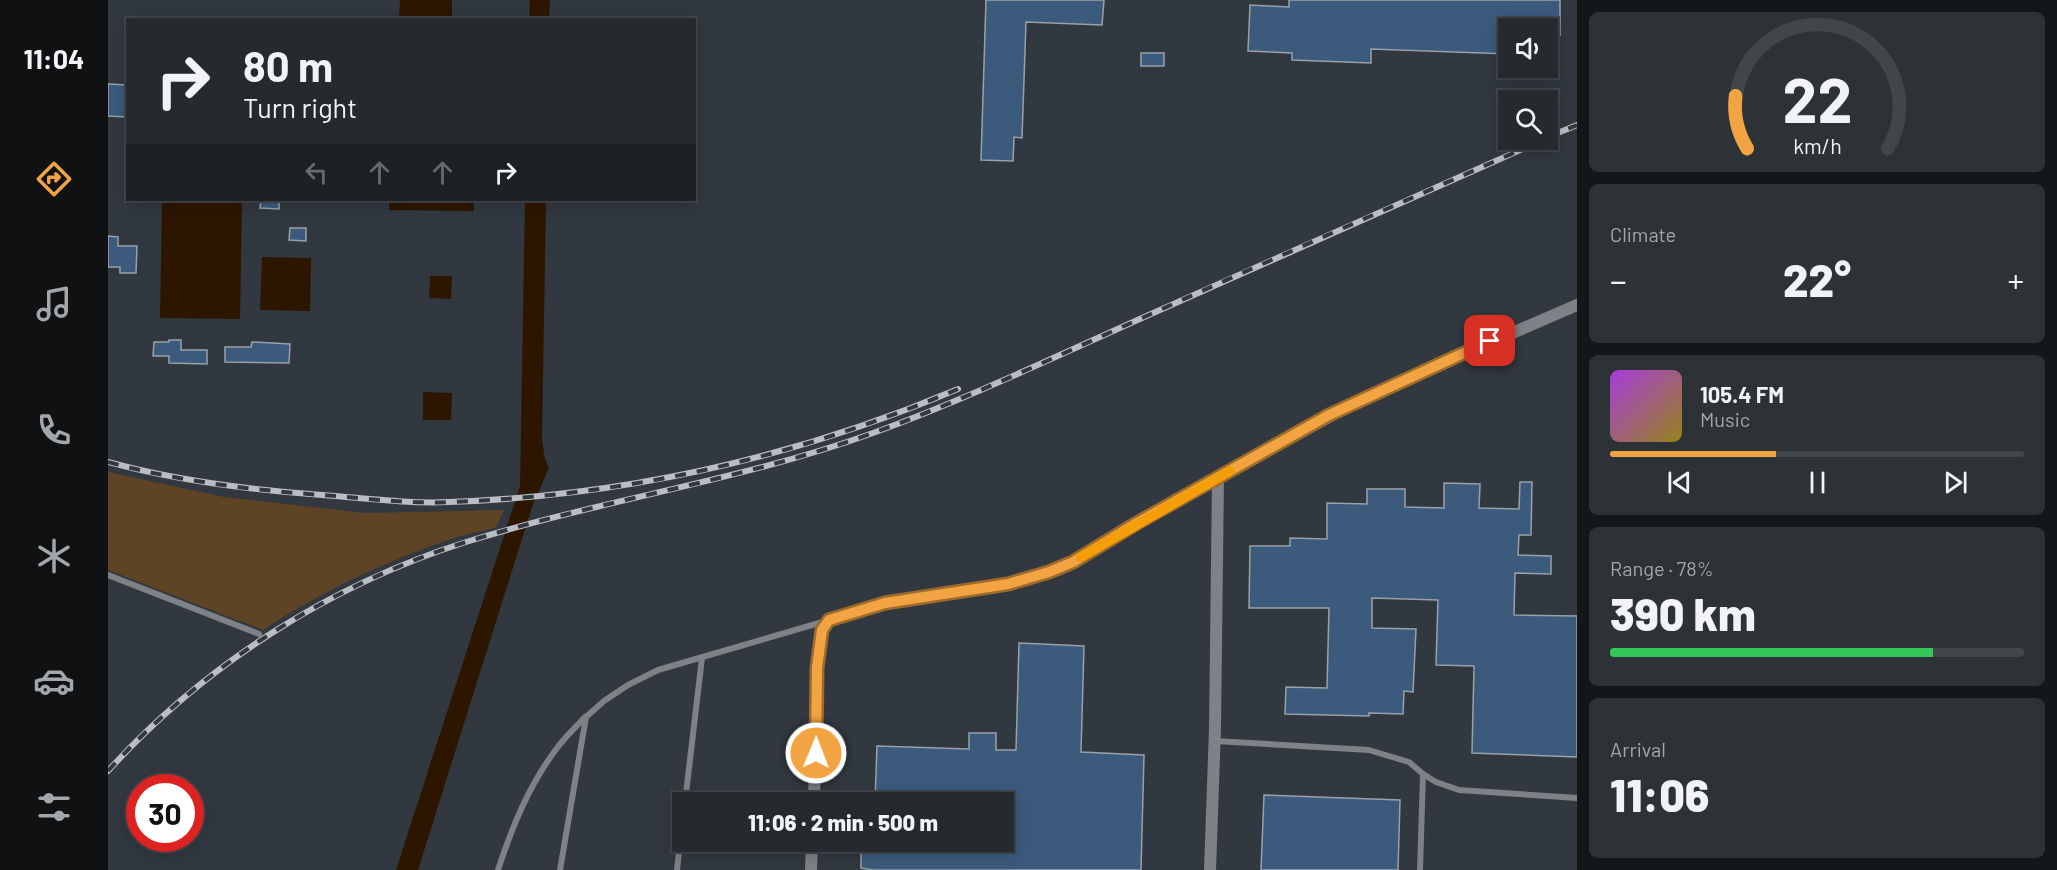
<!DOCTYPE html>
<html lang="en">
<head>
<meta charset="utf-8">
<style>
	body { margin:0; font-family:Barlow,sans-serif; background:#2d3237; color:#f1f3f6; height:100vh; display:flex; flex-direction:column; font-size:22px; white-space:nowrap }
	* { box-sizing:border-box; margin:0 }
	p { font-size:20px; color:#a3a7aa }
	.icon { flex:none; width:33px; height:33px; fill:none; stroke:currentColor; stroke-width:2; stroke-linecap:round; stroke-linejoin:round }
	.map { position:relative; flex:1; overflow:hidden }
	.drawer { display:flex; flex-direction:column; gap:12px; padding:12px; background:#14171a; width:480px }
	.drawer>* { flex:none }
	.top-card { position:absolute; left:18px; top:18px; width:570px; height:183px; border-radius:0px; box-shadow:0 3px 15px #0003,0 0 0 2px #42464b; background:#252a2f; color:#f1f3f6; overflow:hidden }
	.fabs { position:absolute; left:1390px; top:18px; display:grid; gap:12px }
	.fabs a { display:grid; place-items:center; width:60px; height:60px; border-radius:0px; background:#252a2f; box-shadow:0 3px 15px #0003,0 0 0 2px #42464b; font-size:30px }
	.speed { position:absolute; left:18px; top:774px; display:flex; gap:12px; font-size:30px; font-weight:700; text-align:center }
	.speed>* { display:grid; place-content:center; width:78px; height:78px; border-radius:50%; background:#252a2f; box-shadow:0 3px 15px #0003,0 0 0 2px #42464b; line-height:1 }
	.speed .limit { border:9px solid #d22; background:#fff; color:#111 }
	.pin { position:absolute; display:grid; place-items:center; width:51px; height:51px; color:#fff; margin:-26px; border-radius:12px; box-shadow:0 3px 9px #0006 }
	.me { position:absolute; width:66px; margin:-33px; rotate:1deg; stroke-linejoin:round; filter:drop-shadow(0 0 4px #0008) }
	.turn { display:flex; align-items:center; gap:21px; height:126px; padding:0 18px; font-size:27px }
	.turn .icon { width:78px; height:78px; stroke-width:2.5 }
	.turn b { display:block; font-size:42px; line-height:51px }
	.lanes { display:flex; align-items:center; height:57px; padding:0 18px; background:#0003; justify-content:center; gap:30px; direction:ltr }
	.lanes .off { opacity:.35 }
	.big { font-size:45px; font-weight:800; line-height:1.1 }
	.drawer .tile { flex:1; display:flex; flex-direction:column; justify-content:center; gap:9px; min-width:0; padding:0 21px; border-radius:9px; background:#2d3237 }
	.drawer .dial { align-items:center; gap:0 }
	.dial svg { height:156px; overflow:visible; fill:none; stroke:#42464b; stroke-width:7; stroke-linecap:round; text-anchor:middle }
	.dial text { fill:#f1f3f6; stroke:none }
	.song { display:flex; align-items:center; gap:18px }
	.cover { width:72px; height:72px; border-radius:9px; background:linear-gradient(135deg,hsl(280 70% 55%),hsl(50 70% 35%)) }
	.played { height:6px; border-radius:3px; background:linear-gradient(90deg,#f3a442 40%,#42464b 40%) }
	.keys { display:flex; justify-content:space-around; direction:ltr }
	.heat { display:flex; justify-content:space-between; align-items:center; font-size:33px; direction:ltr }
	.charge { height:9px; border-radius:4px; background:linear-gradient(90deg,#34c759 78%,#42464b 0) }
	.trip { position:absolute; left:564px; top:792px; width:342px; height:60px; border-radius:0px; background:#252a2f; box-shadow:0 3px 15px #0003,0 0 0 2px #42464b; font-weight:800; line-height:60px; text-align:center }
	main { display:flex; flex:1; min-height:0 }
	.dock { display:flex; flex-direction:column; width:108px; justify-content:space-around; align-items:center; background:#0f1113; color:#a3a7aa }
	.dock .icon { width:42px; height:42px }
	.dock .current { color:#f3a442 }
	.dock b { font-size:27px; color:#f1f3f6 }
	.map>svg:first-child { display:block }
	.green { fill:#5e4324 }
	.water { fill:#2c1600 }
	.building { fill:#3b5a7c; stroke:#99a1aa; stroke-width:1.5 }
	.lines { fill:none; stroke-linecap:round; stroke-linejoin:round }
	.service { stroke:#7e8185; stroke-width:6 }
	.minor { stroke:#7e8185; stroke-width:12 }
	.rail-casing { stroke:#b9bec3; stroke-width:6 }
	.rail { stroke:#31383f; stroke-width:4; stroke-dasharray:11; stroke-linecap:butt }
	.route-casing { stroke:#9e6b2b; stroke-width:15 }
	.route { stroke:#f3a442; stroke-width:10 }
	.slow { stroke:#f59e0b; stroke-width:10 }
</style>
</head>
<body>
<main>
<nav class="dock">
<b>11:04</b>
<svg class="icon current" aria-label="directions" viewBox="0 0 24 24"><path d="M12 3l9 9-9 9-9-9zM9 14v-3h6M13 9l2 2-2 2"/></svg>
<svg class="icon" aria-label="music" viewBox="0 0 24 24"><path d="M9 18V5l10-2v13"/><circle cx="6" cy="18" r="3"/><circle cx="16" cy="16" r="3"/></svg>
<svg class="icon" aria-label="phone" viewBox="0 0 24 24"><path d="M5 4h4l2 5-3 2q2 4 5 5l2-3 5 2v4C11 20 4 13 5 4z"/></svg>
<svg class="icon" aria-label="climate" viewBox="0 0 24 24"><path d="M12 3v18M4 7l16 10M4 17L20 7"/></svg>
<svg class="icon" aria-label="car" viewBox="0 0 24 24"><path d="M5 17H2v-5l4-1 3-4h7l3 4 3 1v5h-3M9 17h6M6 11h13"/><circle cx="7" cy="17" r="2"/><circle cx="17" cy="17" r="2"/></svg>
<svg class="icon" aria-label="filters" viewBox="0 0 24 24"><path d="M4 7h16M4 17h16"/><circle cx="9" cy="7" r="2"/><circle cx="15" cy="17" r="2"/></svg>
</nav>
<div class="map">
<svg width="1469" height="870" viewBox="0 0 1469 870">
	<rect width="100%" height="100%" fill="#31383f"/>
	<!-- green -->
	<path class="green" d="M 0,472 L 116,497 L 258,513 L 396,510 L 388,527 C 378,531 367,532 356,535 C 286,557 216,590 155,630 L 0,570 Z"/>
	<!-- water -->
	<g class="water">
		<polygon points="292,0 344,0 344,19 291,19"/>
		<polygon points="422,0 442,0 441,19 421,19"/>
		<polygon points="54,200 134,200 132,319 52,318"/>
		<polygon points="281,200 366,200 366,211 281,210"/>
		<polygon points="417,200 438,200 434,439 437,459 441,468 424,507 310,870 288,870 412,486"/>
		<polygon points="154,257 203,258 202,311 152,310"/>
		<polygon points="322,276 344,276 343,299 321,298"/>
		<polygon points="315,392 344,393 343,420 315,420"/>
	</g>
	<!-- building -->
	<g class="building">
		<polygon points="878,0 996,0 994,25 918,22 914,138 906,137 905,161 873,160"/>
		<polygon points="1181,0 1452,0 1452,35 1440,33 1440,28 1401,28 1401,54 1263,49 1263,63 1184,60 1184,53 1140,51 1142,5 1181,7"/>
		<rect x="1033" y="53" width="23" height="13"/>
		<polygon points="0,84 20,85 20,117 0,116"/>
		<polygon points="153,200 171,200 171,209 152,208"/>
		<polygon points="182,228 198,228 198,241 181,240"/>
		<polygon points="0,236 10,237 10,246 29,246 28,273 12,273 12,267 0,267"/>
		<polygon points="61,340 73,340 73,350 99,350 99,364 61,363 61,356 45,356 46,342 61,342"/>
		<polygon points="144,342 182,344 181,363 117,362 117,347 143,347"/>
		<polygon points="1412,482 1424,482 1423,535 1411,535 1410,555 1443,556 1443,574 1407,573 1406,615 1469,616 1469,757 1364,753 1366,666 1328,665 1330,600 1264,598 1264,628 1308,629 1305,692 1296,691 1295,714 1261,713 1261,716 1177,714 1178,687 1219,688 1221,608 1141,608 1142,546 1182,546 1182,538 1219,539 1219,503 1259,504 1259,489 1297,489 1297,507 1336,508 1336,483 1372,484 1371,508 1411,509"/>
		<polygon points="911,643 976,646 973,752 1036,755 1033,870 765,870 753,868 753,842 896,842 896,802 767,802 769,746 861,749 861,733 888,733 888,750 908,750"/>
		<polygon points="1156,795 1292,800 1290,870 1153,870"/>
	</g>
	<g class="lines">
		<!-- service -->
		<g class="service">
			<polyline points="0,575 151,634"/>
			<polyline points="1107,741 1261,750 1301,762 1315,774 1328,782 1351,790 1469,798"/>
			<polyline points="577,802 594,658"/>
			<path d="M 390,870 C 404,827 421,785 449,748 C 457,737 468,727 477,717"/>
			<polyline points="452,870 478,717 496,701 520,685 550,670 718,621"/>
			<polyline points="569,870 574,824"/>
			<polyline points="1312,870 1315,774"/>
		</g>
		<!-- minor -->
		<g class="minor">
			<polyline points="706,802 709,668 714,630 721,620 777,603 900,584 941,572 965,562 1029,523 1255,398 1469,305"/>
			<polyline points="703,870 704,842"/>
			<polyline points="1102,870 1107,728 1110,478"/>
		</g>
		<defs>
			<g id="rail">
				<polyline points="1440,137 1469,125"/>
				<path d="M 0,462 C 69,481 143,490 214,495 C 256,498 299,504 341,502 C 518,496 686,458 850,389"/>
				<path d="M 0,771 C 96,665 222,585 358,542 C 492,500 632,481 765,433 C 859,399 951,355 1043,314 C 1173,255 1304,198 1435,140"/>
			</g>
		</defs>
		<!-- rail casing -->
		<use href="#rail" class="rail-casing"/>
		<!-- rail -->
		<use href="#rail" class="rail"/>
	</g>
	<g class="lines">
		<defs>
			<polyline id="route" points="708,753 709,668 714,630 721,620 777,603 900,584 941,572 965,562 1029,523 1221,415 1382,341"/>
		</defs>
		<!-- route casing -->
		<use href="#route" class="route-casing"/>
		<!-- route -->
		<use href="#route" class="route"/>
		<!-- slow -->
		<polyline class="slow" points="973,557 1122,471"/>
	</g>
</svg>
<div class="fabs">
<a><svg class="icon" aria-label="sound" viewBox="0 0 24 24"><path d="M4 9h4l5-4v14l-5-4H4zM17 9q2 3 0 6"/></svg></a>
<a><svg class="icon" aria-label="search" viewBox="0 0 24 24"><circle cx="10" cy="10" r="6"/><path d="M15 15l6 6"/></svg></a>
</div>
<div class="speed"><div class="limit">30</div></div>
<div class="pin" style="left:1382px;top:341px;background:#d93025"><svg class="icon" aria-label="arrive" viewBox="0 0 24 24"><path d="M6 21V4h12l-3 4 3 4H6"/></svg></div>
<svg class="me" style="left:708px;top:753px" viewBox="-20 -20 40 40"><circle r="17" fill="#f3a442" stroke="#fff" stroke-width="3"/><path d="M0-11L8 9 0 5-8 9z" fill="#fff"/></svg>
<div class="trip">11:06 · 2 min · 500 m</div>
<div class="top-card">
<div class="turn"><svg class="icon" aria-label="right" viewBox="0 0 24 24"><path d="M7 20v-9h11M14 6l5 5-5 5"/></svg><div><b>80 m</b>Turn right</div></div>
<div class="lanes"><svg class="icon off" aria-label="left" viewBox="0 0 24 24"><path d="M17 20v-9H6M10 6l-5 5 5 5"/></svg><svg class="icon off" aria-label="ahead" viewBox="0 0 24 24"><path d="M12 20V5M6 11l6-6 6 6"/></svg><svg class="icon off" aria-label="ahead" viewBox="0 0 24 24"><path d="M12 20V5M6 11l6-6 6 6"/></svg><svg class="icon" aria-label="right" viewBox="0 0 24 24"><path d="M7 20v-9h11M14 6l5 5-5 5"/></svg></div>
</div>
</div>
<section class="drawer">
<div class="tile dial"><svg viewBox="0 0 100 80">
<path d="M14 69A42 42 0 1 1 86 69"/>
<path d="M14 69A42 42 0 0 1 8 42" stroke="#f3a442"/>
<text x="50" y="56" font-size="32" font-weight="700">22</text>
<text x="50" y="72" font-size="11">km/h</text>
</svg></div>
<div class="tile"><p>Climate</p>
<div class="heat"><a>−</a><b class="big">22°</b><a>+</a></div>
</div>
<div class="tile">
<div class="song"><i class="cover"></i><div><b>105.4 FM</b><p>Music</p></div></div>
<div class="played"></div>
<div class="keys"><svg class="icon" aria-label="previous" viewBox="0 0 24 24"><path d="M18 5L8 12l10 7zM5 5v14"/></svg><svg class="icon" aria-label="pause" viewBox="0 0 24 24"><path d="M8 5v14M16 5v14"/></svg><svg class="icon" aria-label="next" viewBox="0 0 24 24"><path d="M6 5l10 7-10 7zM19 5v14"/></svg></div>
</div>
<div class="tile"><p>Range · 78%</p><b class="big">390 km</b><div class="charge"></div></div>
<div class="tile"><p>Arrival</p><b class="big">11:06</b></div>
</section>
</main>
</body>
</html>
